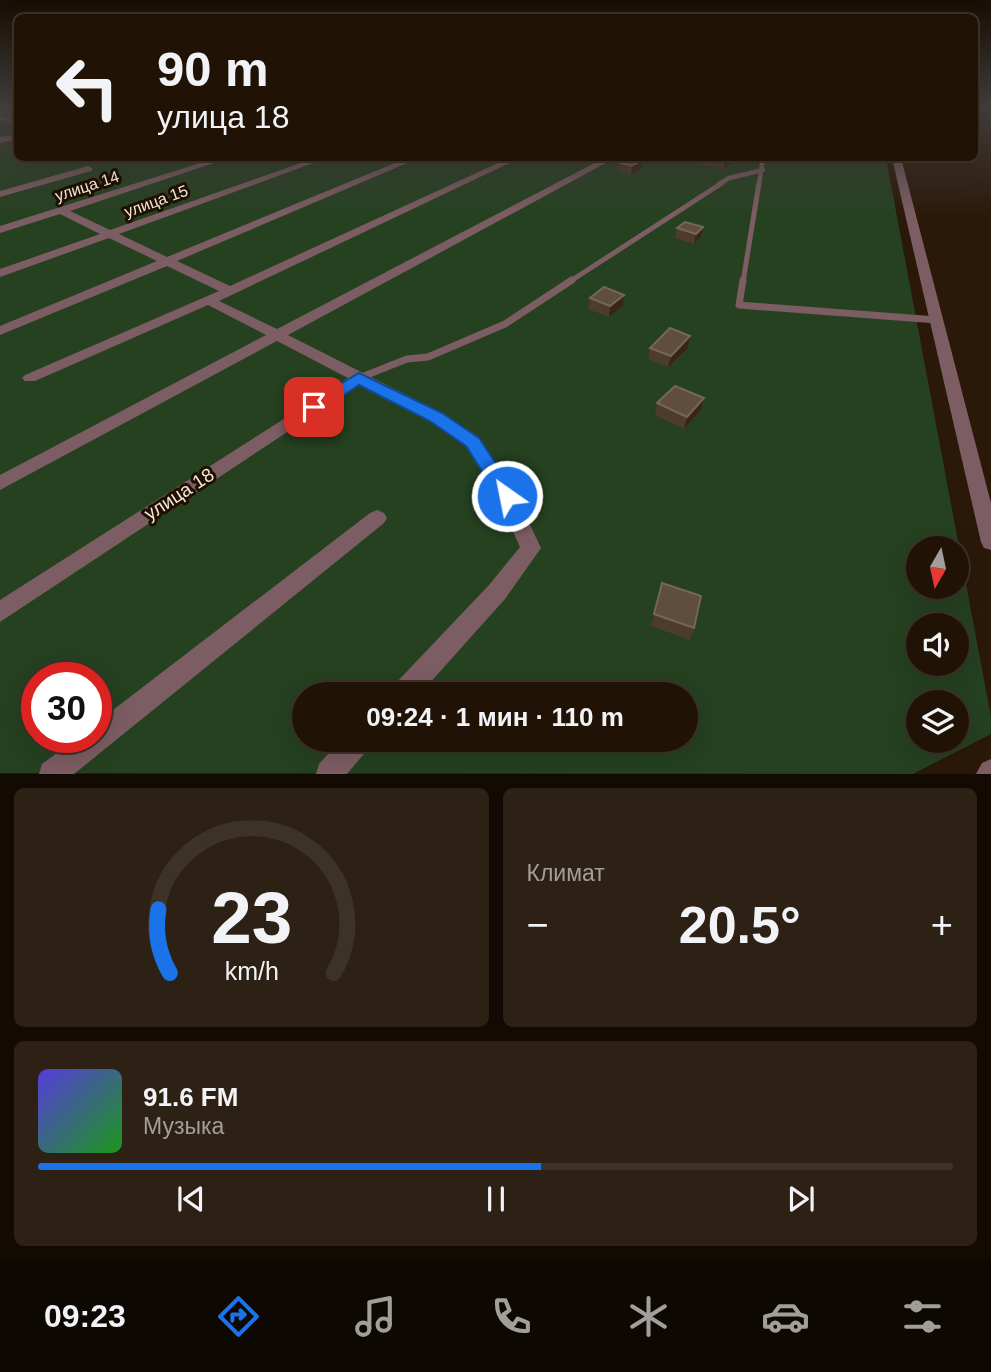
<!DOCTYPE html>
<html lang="ru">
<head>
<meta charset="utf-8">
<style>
	body { margin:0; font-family:Helvetica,sans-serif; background:#2d2014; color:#f1f3f6; height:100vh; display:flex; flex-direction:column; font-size:26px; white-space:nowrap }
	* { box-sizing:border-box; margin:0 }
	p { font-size:23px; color:#a29e9b }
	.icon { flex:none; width:38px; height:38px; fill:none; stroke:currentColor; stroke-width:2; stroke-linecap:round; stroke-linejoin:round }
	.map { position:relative; height:774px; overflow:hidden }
	.sheet { display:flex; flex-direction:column; gap:14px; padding:14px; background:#120a03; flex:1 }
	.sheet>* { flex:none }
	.guide { position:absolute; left:14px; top:14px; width:964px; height:147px; border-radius:10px; box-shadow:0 7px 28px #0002,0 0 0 2px #3d3228; background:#201306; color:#f1f3f6; overflow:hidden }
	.needle { width:46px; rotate:189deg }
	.controls { position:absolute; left:906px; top:536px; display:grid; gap:14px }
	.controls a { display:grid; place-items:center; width:63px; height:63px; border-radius:50%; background:#201306; box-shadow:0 7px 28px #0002,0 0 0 2px #3d3228; font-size:35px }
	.speed { position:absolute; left:21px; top:662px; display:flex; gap:14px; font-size:35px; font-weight:700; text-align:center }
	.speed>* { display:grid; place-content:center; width:91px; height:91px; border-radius:50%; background:#201306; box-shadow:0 7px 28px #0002,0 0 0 2px #3d3228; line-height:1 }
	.speed .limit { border:10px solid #d22; background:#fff; color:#111 }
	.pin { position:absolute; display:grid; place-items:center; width:60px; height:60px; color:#fff; margin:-30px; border-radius:14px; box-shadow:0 4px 10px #0006 }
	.me { position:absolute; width:77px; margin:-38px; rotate:327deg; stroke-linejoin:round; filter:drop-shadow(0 0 5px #0008) }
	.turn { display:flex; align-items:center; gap:24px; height:147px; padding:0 28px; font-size:32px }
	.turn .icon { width:91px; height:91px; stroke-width:2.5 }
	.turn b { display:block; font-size:49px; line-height:60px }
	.big { font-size:52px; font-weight:700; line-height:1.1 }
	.sheet .widget { flex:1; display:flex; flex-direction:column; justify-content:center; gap:10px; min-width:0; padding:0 24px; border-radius:10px; background:#2d2014 }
	.sheet .dial { align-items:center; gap:0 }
	.dial svg { height:182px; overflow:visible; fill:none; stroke:#3d3228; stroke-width:7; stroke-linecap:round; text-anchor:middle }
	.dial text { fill:#f1f3f6; stroke:none }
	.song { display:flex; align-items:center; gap:21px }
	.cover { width:84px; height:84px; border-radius:10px; background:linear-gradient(135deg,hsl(250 70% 55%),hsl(120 70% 35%)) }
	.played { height:7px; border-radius:4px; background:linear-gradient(90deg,#1a73e8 55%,#3d3228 55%) }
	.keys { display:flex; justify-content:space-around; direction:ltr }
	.heat { display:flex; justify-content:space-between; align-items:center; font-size:38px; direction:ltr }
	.sheet .tiles { flex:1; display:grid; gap:14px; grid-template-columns:1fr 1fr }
	.widget:last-child { grid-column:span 2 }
	.trip { position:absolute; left:292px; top:682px; width:406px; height:70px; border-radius:35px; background:#201306; box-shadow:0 7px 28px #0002,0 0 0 2px #3d3228; font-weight:700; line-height:70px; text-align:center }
	.tab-bar { display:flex; height:112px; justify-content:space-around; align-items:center; background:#0d0802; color:#a29e9b }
	.tab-bar .icon { width:49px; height:49px }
	.tab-bar .selected { color:#1a73e8 }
	.tab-bar b { font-size:32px; color:#f1f3f6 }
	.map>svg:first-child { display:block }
	.green { fill:#254120; fill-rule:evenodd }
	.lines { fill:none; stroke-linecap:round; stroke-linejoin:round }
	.service-far2 { stroke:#7c5d63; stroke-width:4.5 }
	.service-far1 { stroke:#7c5d63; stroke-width:5 }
	.service { stroke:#7c5d63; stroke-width:7 }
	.minor { fill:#7c5d63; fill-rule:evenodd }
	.wall { fill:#4d3c2a }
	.shaded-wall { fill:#382615 }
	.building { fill:#5f4e3d; stroke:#766656; stroke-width:2 }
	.route { fill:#1a73e8; stroke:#114b97; stroke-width:2 }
	.labels { text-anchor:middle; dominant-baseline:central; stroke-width:6; stroke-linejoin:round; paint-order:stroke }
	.far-street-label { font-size:16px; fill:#f2e6db; stroke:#201002 }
	.street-label { font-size:19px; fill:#f2e6db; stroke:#201002 }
</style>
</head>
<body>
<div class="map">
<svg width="991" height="774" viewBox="0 0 991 774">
	<rect width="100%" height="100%" fill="#2a1908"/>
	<!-- green -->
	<path class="green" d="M 0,108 L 17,108 L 18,158 L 768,158 L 768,164 L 770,158 L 886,158 L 991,717 L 991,734 L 913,774 L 0,773 ZM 919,548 L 957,548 L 957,586 L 919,586 ZM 919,625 L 957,625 L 957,663 L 919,663 ZM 37,677 L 96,677 L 96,737 L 37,737 ZM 304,695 L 686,695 L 686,740 L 304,740 ZM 919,702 L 957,702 L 957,740 L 919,740 Z"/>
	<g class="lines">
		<!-- service-far2 -->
		<g class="service-far2">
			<polyline points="0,118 18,121"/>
			<polyline points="719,184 729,178 763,170"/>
			<polyline points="759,184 763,158"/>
		</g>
		<!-- service-far1 -->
		<g class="service-far1">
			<polyline points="569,282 722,183"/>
			<polyline points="743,282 759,183"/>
		</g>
		<!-- service -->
		<g class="service">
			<polyline points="743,280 739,305 937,320"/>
			<polyline points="359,378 407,359 428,357 505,324 572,280"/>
		</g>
		<!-- minor -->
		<g class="minor">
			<polygon points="18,108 18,111 0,115 0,111"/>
			<polygon points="18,134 18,139 0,143 0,137"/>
			<polygon points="216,158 229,158 70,211 110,230 315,158 327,158 119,234 167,257 407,158 419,158 177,261 230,286 509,158 520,158 219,301 277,329 604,158 615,158 288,335 442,413 479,438 514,491 541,548 505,599 419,695 390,695 393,686 489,585 520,547 498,498 467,446 430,421 360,384 0,622 0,600 348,378 277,341 0,490 0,475 266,335 208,305 35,381 25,381 22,378 25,375 219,291 167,266 0,335 0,326 157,261 109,238 0,277 0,269 100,234 60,214 0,233 0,226"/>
			<polygon points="892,158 901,158 991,503 991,550 984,548 981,542"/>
			<polygon points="88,166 93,169 91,171 0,197 0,191"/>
			<polygon points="377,510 384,513 387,518 384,523 74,774 39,774 42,764 79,737 96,737 96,723 370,513"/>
			<polygon points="341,740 372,740 368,749 347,774 316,774 319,764"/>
			<polygon points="991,759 991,774 976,774 982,763"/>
		</g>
	</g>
	<!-- wall -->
	<g class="wall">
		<polygon points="704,158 732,158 731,164 723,169 703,164"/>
		<polygon points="643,159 642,168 631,175 617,171 618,162"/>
		<polygon points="703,227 701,237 694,244 675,238 677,228"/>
		<polygon points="624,295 623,306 609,317 588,309 590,298"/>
		<polygon points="650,348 688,348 668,367 648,359"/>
		<polygon points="704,398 701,410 684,429 655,415 657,403"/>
		<polygon points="662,583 694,628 690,640 651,626"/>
	</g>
	<!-- shaded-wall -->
	<g class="shaded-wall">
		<polygon points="730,158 732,158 731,164 723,169 725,160"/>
		<polygon points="643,159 642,168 631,175 632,166"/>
		<polygon points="703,227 701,237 694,244 696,234"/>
		<polygon points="624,295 623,306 609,317 610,306"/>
		<polygon points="690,336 688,348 668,367 671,356"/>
		<polygon points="704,398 701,410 684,429 687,417"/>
	</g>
	<!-- building -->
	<g class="building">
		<polygon points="627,158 637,158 643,159 632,166 618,162"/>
		<polygon points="715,158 730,158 725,160"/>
		<polygon points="685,222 703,227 696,234 677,228"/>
		<polygon points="604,287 624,295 610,306 590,298"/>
		<polygon points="670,328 690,336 671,356 650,348"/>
		<polygon points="675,386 704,398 687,417 657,403"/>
		<polygon points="662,583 701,596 694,628 654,614"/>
	</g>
	<!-- sky -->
	<linearGradient id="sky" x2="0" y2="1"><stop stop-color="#170e04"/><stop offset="0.5" stop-color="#443e3d"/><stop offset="1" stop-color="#443e3d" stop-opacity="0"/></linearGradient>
	<rect width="991" height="216" fill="url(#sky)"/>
	<!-- route -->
	<polygon class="route" points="359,373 442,413 479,438 514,491 517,496 514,501 501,501 466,446 430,421 359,385 320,411 308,411 308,403"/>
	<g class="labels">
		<!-- far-street labels -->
		<g class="far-street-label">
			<text transform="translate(87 186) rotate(-18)">улица 14</text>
			<text transform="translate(156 201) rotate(-20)">улица 15</text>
		</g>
		<!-- street labels -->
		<g class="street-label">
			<text transform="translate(179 494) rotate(-33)">улица 18</text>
		</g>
	</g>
</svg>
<div class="controls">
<a><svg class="needle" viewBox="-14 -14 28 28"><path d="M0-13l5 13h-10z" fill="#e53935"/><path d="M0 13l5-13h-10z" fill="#a29e9b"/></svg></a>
<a><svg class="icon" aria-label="sound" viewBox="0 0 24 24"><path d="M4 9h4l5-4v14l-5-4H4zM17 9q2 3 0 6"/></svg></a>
<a><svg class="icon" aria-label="layers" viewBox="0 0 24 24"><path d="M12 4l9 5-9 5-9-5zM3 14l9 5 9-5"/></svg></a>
</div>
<div class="speed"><div class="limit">30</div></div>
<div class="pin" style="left:314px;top:407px;background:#d93025"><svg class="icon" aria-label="arrive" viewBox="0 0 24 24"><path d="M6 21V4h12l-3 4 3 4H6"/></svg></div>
<svg class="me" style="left:507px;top:496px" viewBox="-20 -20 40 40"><circle r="17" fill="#1a73e8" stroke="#fff" stroke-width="3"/><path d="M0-11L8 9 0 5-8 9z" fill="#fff"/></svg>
<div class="trip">09:24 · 1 мин · 110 m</div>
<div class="guide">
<div class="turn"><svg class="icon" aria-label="left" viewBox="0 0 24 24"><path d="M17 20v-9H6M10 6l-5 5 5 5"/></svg><div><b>90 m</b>улица 18</div></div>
</div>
</div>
<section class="sheet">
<div class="tiles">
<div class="widget dial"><svg viewBox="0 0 100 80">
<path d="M14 69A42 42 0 1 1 86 69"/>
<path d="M14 69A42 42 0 0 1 9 41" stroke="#1a73e8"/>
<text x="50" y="56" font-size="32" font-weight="700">23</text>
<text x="50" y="72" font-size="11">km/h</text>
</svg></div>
<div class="widget"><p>Климат</p>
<div class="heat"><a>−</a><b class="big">20.5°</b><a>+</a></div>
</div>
<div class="widget">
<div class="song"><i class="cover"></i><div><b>91.6 FM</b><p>Музыка</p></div></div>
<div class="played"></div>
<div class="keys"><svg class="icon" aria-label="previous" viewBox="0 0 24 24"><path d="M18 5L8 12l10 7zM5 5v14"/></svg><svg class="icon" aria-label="pause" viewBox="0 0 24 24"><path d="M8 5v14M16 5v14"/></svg><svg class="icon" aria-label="next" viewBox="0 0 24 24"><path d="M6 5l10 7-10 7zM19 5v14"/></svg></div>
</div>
</div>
</section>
<nav class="tab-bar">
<b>09:23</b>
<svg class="icon selected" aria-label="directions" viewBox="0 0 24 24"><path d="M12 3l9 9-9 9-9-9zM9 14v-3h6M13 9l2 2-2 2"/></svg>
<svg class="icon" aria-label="music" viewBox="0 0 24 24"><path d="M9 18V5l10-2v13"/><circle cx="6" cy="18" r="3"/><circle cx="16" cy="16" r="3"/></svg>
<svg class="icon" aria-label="phone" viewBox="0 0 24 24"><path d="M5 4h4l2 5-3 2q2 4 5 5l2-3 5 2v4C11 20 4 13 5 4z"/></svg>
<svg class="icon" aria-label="climate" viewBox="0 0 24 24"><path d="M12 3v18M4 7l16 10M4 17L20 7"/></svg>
<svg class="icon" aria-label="car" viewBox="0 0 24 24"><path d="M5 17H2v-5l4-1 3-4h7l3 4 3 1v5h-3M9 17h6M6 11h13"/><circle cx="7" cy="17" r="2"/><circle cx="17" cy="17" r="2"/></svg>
<svg class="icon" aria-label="filters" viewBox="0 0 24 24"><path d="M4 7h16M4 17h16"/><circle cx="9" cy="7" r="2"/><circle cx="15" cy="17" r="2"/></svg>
</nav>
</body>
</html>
